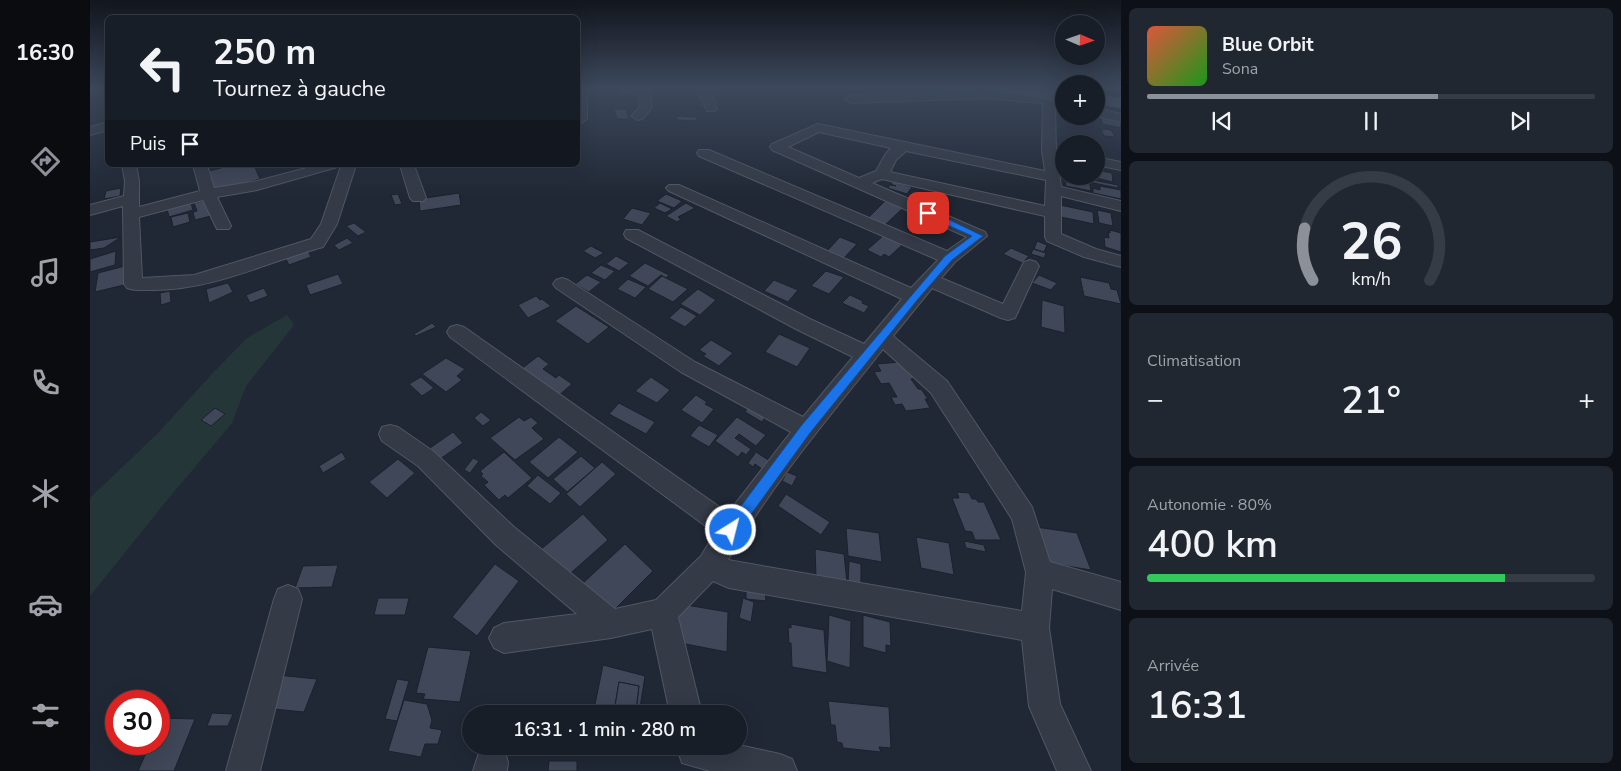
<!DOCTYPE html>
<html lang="fr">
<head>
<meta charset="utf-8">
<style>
	body { margin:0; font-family:"Nunito Sans",sans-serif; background:#212730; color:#f1f3f6; height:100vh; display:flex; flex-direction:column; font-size:19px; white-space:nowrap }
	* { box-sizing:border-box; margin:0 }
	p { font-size:16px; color:#9fa2a8 }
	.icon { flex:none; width:28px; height:28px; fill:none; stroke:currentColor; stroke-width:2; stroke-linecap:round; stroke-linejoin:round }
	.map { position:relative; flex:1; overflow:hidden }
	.panel { display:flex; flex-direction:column; gap:8px; padding:8px; background:#0d1016; width:500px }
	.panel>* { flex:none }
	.hud { position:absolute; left:15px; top:15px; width:475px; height:152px; border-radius:8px; box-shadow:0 5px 20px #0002,0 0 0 1px #363c45; background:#181e28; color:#f1f3f6; overflow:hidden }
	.needle { width:32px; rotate:92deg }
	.tools { position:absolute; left:965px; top:15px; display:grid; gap:10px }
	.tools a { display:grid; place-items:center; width:50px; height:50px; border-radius:50%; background:#181e28; box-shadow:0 5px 20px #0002,0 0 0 1px #363c45; font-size:25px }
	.speed { position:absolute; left:15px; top:690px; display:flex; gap:10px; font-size:25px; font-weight:700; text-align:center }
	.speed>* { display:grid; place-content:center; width:65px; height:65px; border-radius:50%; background:#181e28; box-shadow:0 5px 20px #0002,0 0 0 1px #363c45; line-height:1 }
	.speed .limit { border:8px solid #d22; background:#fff; color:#111 }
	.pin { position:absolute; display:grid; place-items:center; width:42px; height:42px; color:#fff; margin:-21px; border-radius:10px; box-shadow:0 2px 8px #0006 }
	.me { position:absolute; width:55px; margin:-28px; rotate:36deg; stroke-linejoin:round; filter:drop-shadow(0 0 4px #0008) }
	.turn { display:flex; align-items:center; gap:18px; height:105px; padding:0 25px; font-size:22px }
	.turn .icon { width:65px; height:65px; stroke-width:2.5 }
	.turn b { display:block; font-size:35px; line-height:42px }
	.then { display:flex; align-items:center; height:48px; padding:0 25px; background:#0003; gap:10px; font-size:19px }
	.big { font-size:38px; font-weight:600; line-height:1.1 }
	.panel .card { flex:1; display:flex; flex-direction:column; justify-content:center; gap:8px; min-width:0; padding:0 18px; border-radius:8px; background:#212730 }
	.panel .dial { align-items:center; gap:0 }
	.dial svg { height:130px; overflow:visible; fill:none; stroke:#363c45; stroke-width:7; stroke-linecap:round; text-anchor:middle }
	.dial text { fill:#f1f3f6; stroke:none }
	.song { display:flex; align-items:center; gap:15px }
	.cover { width:60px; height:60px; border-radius:8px; background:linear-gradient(135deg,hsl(10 70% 55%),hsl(120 70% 35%)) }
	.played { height:5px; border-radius:2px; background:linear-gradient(90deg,#8c9099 65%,#363c45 65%) }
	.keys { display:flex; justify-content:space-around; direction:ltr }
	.heat { display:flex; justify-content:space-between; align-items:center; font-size:28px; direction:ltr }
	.charge { height:8px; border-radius:4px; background:linear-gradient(90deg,#34c759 80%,#363c45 0) }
	.trip { position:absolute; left:372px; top:705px; width:285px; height:50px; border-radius:25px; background:#181e28; box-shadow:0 5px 20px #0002,0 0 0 1px #363c45; font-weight:600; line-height:50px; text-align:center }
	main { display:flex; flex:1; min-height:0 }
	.tab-bar { display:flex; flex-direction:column; width:90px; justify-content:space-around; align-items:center; background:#0a0c10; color:#9fa2a8 }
	.tab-bar .icon { width:35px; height:35px }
	.tab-bar .active { color:#8c9099 }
	.tab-bar b { font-size:22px; color:#f1f3f6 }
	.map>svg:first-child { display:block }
	.green { fill:#253639 }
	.building { fill:#3f4758; stroke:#1b212d; fill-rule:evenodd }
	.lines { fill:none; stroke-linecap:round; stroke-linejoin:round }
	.minor-casing { stroke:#515764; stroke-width:2 }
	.major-casing { stroke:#3d4350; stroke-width:1 }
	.minor { fill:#343a46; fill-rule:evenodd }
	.major { fill:#525866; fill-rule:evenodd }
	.route { fill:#1a73e8; stroke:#114b97 }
</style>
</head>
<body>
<main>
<nav class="tab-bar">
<b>16:30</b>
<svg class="icon active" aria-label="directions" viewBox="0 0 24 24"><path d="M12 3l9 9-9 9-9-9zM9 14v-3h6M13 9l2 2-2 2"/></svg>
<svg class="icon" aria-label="music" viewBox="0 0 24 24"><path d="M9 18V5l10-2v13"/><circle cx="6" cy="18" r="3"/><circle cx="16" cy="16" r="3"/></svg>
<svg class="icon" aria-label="phone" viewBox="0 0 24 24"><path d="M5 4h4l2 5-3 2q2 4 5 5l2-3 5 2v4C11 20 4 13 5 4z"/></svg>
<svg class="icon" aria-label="climate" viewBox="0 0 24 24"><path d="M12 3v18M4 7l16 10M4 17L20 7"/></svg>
<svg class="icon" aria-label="car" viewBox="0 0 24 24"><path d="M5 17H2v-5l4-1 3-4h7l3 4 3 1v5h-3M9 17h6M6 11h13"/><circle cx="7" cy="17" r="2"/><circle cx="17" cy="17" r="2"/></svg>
<svg class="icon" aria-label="filters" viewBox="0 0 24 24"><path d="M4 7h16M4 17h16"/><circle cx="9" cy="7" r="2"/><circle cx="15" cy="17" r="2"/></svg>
</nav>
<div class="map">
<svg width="1031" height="771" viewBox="0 0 1031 771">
	<rect width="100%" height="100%" fill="#202835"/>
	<!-- green -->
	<polygon class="green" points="197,315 204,325 156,386 142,423 78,499 0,596 0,498 68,433 121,375 157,338"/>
	<!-- building -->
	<g class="building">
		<polygon points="528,88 544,88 546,95 530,96"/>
		<polygon points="524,109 536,109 539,119 527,119"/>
		<polygon points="587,116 607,117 606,121 586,120"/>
		<polygon points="1011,117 1030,120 1031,128 1012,124"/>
		<polygon points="1011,129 1021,130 1025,137 1014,136"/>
		<polygon points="143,165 164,165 170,179 125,191 119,171"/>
		<polygon points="1006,170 1022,173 1023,182 1006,178"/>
		<polygon points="975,176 999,179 1001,191 976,186"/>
		<polygon points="1003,180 1028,185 1028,188 1003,183"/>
		<polygon points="803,181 822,187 817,194 798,188 800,185 806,186 801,184"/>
		<polygon points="1010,186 1031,190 1031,199 1003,193 1003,188 1010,190"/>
		<polygon points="31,188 30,196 14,199 16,191"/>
		<polygon points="369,193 371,205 330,211 329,199"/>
		<polygon points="308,194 312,204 305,205 301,195"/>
		<polygon points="576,194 592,201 584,208 567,201"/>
		<polygon points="116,200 121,216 105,220 103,212 107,211 104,203"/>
		<polygon points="795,201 813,208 795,225 778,218"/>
		<polygon points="101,203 103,210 79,217 77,209"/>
		<polygon points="570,203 582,209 575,213 564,208"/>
		<polygon points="596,203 605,208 588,217 591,219 587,222 576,216"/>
		<polygon points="970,205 1003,212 1004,224 971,217"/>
		<polygon points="542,208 561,213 552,225 533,219"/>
		<polygon points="1007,210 1021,213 1023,226 1009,223"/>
		<polygon points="98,213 100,222 83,227 81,217"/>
		<polygon points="264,223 276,232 268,236 256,226"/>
		<polygon points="1020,230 1031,233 1031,252 1015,247 1014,237 1019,238 1018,232 1020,233"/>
		<polygon points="794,235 812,245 799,257 794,254 791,257 777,250"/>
		<polygon points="31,237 14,248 0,250 0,242"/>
		<polygon points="750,237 767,244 754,258 737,251"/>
		<polygon points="257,238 263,243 249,250 244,245"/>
		<polygon points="947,241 957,245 954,252 944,249"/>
		<polygon points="501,246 514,253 505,258 493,251"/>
		<polygon points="921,248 939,256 932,263 913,254"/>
		<polygon points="943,249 956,253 954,258 941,254"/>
		<polygon points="218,250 221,257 199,265 193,254"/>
		<polygon points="26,251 25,265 0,272 0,259"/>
		<polygon points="526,256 539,263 529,271 516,264"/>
		<polygon points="555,263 579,275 576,278 571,275 558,286 539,276"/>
		<polygon points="511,265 525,271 515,280 501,273"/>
		<polygon points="35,266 34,285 5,292 8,273"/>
		<polygon points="736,271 754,277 739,294 721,286"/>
		<polygon points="248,274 253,284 220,295 216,285"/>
		<polygon points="497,275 511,282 499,292 485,284"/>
		<polygon points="949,275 967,283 961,290 942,283"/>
		<polygon points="572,276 598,289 583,302 558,289"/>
		<polygon points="990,277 1019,283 1021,289 1027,290 1031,304 994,296"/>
		<polygon points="538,279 556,287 545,298 527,289"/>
		<polygon points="684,280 708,290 698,302 674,291"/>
		<polygon points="138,283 143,292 119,303 116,289"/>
		<polygon points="174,288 178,296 160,303 156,295"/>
		<polygon points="608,289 626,300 610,315 590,304"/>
		<polygon points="80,291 81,302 71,305 70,293"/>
		<polygon points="760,295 773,301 772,303 779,306 774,313 752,303"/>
		<polygon points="446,296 450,300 452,299 461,306 438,318 428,305"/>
		<polygon points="952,300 974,306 975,333 951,327"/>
		<polygon points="486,306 519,327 498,344 465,321"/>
		<polygon points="591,307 607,316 595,327 579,318"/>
		<polygon points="342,323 346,327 326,336 324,334"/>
		<polygon points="689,334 720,348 707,367 675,352"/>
		<polygon points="621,340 643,353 629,366 613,356 616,354 609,350"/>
		<polygon points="448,356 459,364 453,369 466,378 469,375 482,384 467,397 430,370"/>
		<polygon points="356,358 375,369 367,376 372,380 356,392 332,374"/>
		<polygon points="810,362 828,378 821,379 828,389 831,389 838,399 835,399 840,408 816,411 812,404 805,405 801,397 807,397 799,383 791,384 784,372 791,371 787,364"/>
		<polygon points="331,377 344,388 332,396 319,384"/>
		<polygon points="561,377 580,390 567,403 545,391"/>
		<polygon points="606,395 617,402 615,404 624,409 612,423 591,410"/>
		<polygon points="529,403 565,422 556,434 519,414"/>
		<polygon points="659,406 676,416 672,422 655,412"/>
		<polygon points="125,408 135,414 121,426 111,420"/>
		<polygon points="391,412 401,420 393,426 384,418"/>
		<polygon points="429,417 434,421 441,417 448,423 442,428 454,439 425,460 400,438"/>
		<polygon points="647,417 676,435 666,446 649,434 645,438 661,449 656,455 652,452 648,457 625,441"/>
		<polygon points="609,425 628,435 619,447 600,436"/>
		<polygon points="363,432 373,443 350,459 340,448"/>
		<polygon points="469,437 488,452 458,478 439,462"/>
		<polygon points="252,452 256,459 233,473 229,466"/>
		<polygon points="414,452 442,478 418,498 415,495 409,500 394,485 398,482 391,476 393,474 390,471"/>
		<polygon points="666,452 683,463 676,472 665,464 663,467 658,463"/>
		<polygon points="491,456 505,468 477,492 463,479"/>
		<polygon points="383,458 389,461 380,473 374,470"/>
		<polygon points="308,459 325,473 297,498 279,482"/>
		<polygon points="512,462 526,474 490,507 476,494"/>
		<polygon points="697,472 707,476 702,486 692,481"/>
		<polygon points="448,475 471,493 460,504 437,486"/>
		<polygon points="867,492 879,493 882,499 886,499 888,502 894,502 911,540 885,540 882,532 875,531 862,498 869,498"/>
		<polygon points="696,494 740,522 731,535 688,506"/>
		<polygon points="493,514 518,540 474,579 449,551"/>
		<polygon points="946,527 987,533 1001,570 958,563"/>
		<polygon points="756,528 789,533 792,562 758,556"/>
		<polygon points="826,537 859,543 864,575 831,568"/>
		<polygon points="874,541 894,545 896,552 876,548"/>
		<polygon points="535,544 563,571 520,614 492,584"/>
		<polygon points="725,549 754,554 757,583 726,577"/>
		<polygon points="759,561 771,564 771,588 758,584"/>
		<polygon points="405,564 429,581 387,636 362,617"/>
		<polygon points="248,565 242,587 205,588 213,566"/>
		<polygon points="656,589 675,591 676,601 656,599"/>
		<polygon points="288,598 319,598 315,615 284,615"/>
		<polygon points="653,598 664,602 661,622 649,618"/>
		<polygon points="584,603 638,612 637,652 580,641"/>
		<polygon points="739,615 761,621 760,668 737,661"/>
		<polygon points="773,615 800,622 801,646 796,645 796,653 773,647"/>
		<polygon points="701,624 734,630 737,673 702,667 701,643 699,643 698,627 701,628"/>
		<polygon points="338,647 381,651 370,702 333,699 335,694 326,693"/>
		<path d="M 513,665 L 555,676 L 549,714 L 503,714 ZM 529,682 L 549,686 L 546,710 L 525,706 Z"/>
		<polygon points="187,675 227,679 214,712 173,708"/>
		<polygon points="307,679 319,681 307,721 295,719"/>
		<polygon points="529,682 549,686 546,710 525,706"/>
		<polygon points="314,700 337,704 342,720 340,728 352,730 348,744 335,744 331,757 298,751"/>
		<polygon points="738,701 799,707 801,748 789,747 791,752 753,748 752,743 747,742 745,725 741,725"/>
		<polygon points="122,713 143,714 138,726 117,726"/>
		<polygon points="72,718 105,719 84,771 48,771 60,744 69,744 69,725"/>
		<polygon points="459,761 487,761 487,771 458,771"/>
	</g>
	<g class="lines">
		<defs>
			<g id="minor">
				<polygon points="488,88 497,88 497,119 491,123 488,122"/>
				<polygon points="547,88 559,88 562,108 552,119 547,120 541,116 550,107"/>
				<polygon points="607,88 619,88 627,108 625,111 617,111"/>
				<path d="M 895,90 L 953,96 L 955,92 L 963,92 L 965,98 L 974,100 L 974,108 L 965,106 L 966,151 L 971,187 L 1031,201 L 1031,211 L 971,196 L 971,234 L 1006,249 L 1031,256 L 1031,267 L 994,257 L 957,241 L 955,237 L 955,216 L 792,179 L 782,183 L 895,232 L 897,236 L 865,262 L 851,278 L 913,304 L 934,262 L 940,260 L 946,262 L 949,266 L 925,318 L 918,320 L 911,318 L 842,288 L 803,336 L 857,381 L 942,507 L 960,562 L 1031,582 L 1031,610 L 962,589 L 959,628 L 970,704 L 1001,771 L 967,771 L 939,706 L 932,640 L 639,588 L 623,581 L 588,617 L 612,714 L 580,714 L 562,629 L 521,638 L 414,653 L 404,648 L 399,638 L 404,628 L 414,623 L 487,614 L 406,545 L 328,466 L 292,441 L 289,434 L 292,427 L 300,425 L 308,427 L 344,452 L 424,527 L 525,609 L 566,600 L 611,556 L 625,533 L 360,337 L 357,332 L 360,327 L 367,325 L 374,327 L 638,513 L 701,432 L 591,372 L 466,288 L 463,284 L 466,280 L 472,278 L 478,280 L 605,362 L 713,417 L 763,357 L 706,329 L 536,238 L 534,234 L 536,230 L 548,230 L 720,319 L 774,344 L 812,299 L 579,191 L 576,188 L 579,185 L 589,185 L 821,288 L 848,260 L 609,156 L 607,153 L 609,150 L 619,150 L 857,251 L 877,237 L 682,150 L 680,147 L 682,144 L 728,124 L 955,171 L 952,151 L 953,103 L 895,98 L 761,103 L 755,99 L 761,95 ZM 729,132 L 801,148 L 795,155 L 786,171 L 769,178 L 698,147 ZM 816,151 L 956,180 L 955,206 L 800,172 L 806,160 ZM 793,349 L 841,393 L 922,519 L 936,572 L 932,611 L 638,560 C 681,485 740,416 793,349 Z"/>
				<polygon points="1006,108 1031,114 1031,122 1006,116"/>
				<polygon points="18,122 18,130 0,135 0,127"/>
				<polygon points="1006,157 1031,162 1031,170 1006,165"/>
				<path d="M 32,165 L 46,165 L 49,181 L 49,207 L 110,191 L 103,165 L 117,165 L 124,188 L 167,181 L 228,165 L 266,165 L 247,224 L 233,247 C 177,262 123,290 63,290 C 54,290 45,291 37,288 L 34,284 L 33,206 L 0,215 L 0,205 L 34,196 L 35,181 ZM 251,166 L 231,224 L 221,239 L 104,275 L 52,278 L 49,217 L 113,200 L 127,229 L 139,229 L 141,226 L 127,197 L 167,190 Z"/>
				<polygon points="310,165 324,165 336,198 333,201 323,201 320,198"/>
				<polygon points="198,585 208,589 212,599 170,771 136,771 184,599 188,589"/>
				<polygon points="649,745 690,754 702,759 707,771 620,771 592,763 588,751 590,746"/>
				<polygon points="400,746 414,750 418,762 417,771 383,771 390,750"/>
			</g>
			<g id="major">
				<polygon points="912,88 945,88 974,93 974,103 920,93 915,91"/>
				<polygon points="1006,94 1031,98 1031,108 1006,104"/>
			</g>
		</defs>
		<!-- minor casing -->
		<use href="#minor" class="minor-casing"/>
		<!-- major casing -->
		<use href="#major" class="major-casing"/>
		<!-- minor -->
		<use href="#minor" class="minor"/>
		<!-- major -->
		<use href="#major" class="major"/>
	</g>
	<!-- sky -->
	<linearGradient id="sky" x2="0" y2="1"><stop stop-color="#12161d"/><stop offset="0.45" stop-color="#3c485c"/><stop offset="1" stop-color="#3c485c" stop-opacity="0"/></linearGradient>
	<rect width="1031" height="196" fill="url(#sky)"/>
	<!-- route -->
	<polygon class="route" points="835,211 841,211 893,236 862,260 828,299 720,433 646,535 641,537 636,535 634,530 636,526 711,426 855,256 882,236 835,215"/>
</svg>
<div class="tools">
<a><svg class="needle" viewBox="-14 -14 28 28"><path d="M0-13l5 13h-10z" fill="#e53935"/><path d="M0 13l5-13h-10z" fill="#9fa2a8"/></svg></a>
<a>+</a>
<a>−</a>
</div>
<div class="speed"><div class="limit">30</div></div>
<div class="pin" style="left:838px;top:213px;background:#d93025"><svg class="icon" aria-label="arrive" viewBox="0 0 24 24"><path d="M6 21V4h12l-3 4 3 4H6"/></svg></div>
<svg class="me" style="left:641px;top:530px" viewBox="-20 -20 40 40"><circle r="17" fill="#1a73e8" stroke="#fff" stroke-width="3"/><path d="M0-11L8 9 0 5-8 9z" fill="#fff"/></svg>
<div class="trip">16:31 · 1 min · 280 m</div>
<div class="hud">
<div class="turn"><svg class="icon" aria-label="left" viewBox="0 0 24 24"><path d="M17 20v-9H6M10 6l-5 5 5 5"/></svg><div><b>250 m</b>Tournez à gauche</div></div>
<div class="then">Puis<svg class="icon" aria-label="arrive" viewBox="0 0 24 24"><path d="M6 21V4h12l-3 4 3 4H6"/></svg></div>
</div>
</div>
<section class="panel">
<div class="card">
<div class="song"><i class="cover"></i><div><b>Blue Orbit</b><p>Sona</p></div></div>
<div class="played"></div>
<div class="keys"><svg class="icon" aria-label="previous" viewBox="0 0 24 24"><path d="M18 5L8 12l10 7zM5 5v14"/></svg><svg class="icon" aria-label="pause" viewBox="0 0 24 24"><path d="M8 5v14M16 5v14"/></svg><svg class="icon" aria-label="next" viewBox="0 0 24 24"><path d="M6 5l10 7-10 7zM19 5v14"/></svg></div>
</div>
<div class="card dial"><svg viewBox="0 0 100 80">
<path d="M14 69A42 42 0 1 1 86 69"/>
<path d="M14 69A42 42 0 0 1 9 37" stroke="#8c9099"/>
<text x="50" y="56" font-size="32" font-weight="700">26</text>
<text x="50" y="72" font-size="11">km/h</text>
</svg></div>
<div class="card"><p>Climatisation</p>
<div class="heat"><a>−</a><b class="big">21°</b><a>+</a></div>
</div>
<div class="card"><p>Autonomie · 80%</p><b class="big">400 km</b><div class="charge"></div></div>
<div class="card"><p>Arrivée</p><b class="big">16:31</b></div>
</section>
</main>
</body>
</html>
